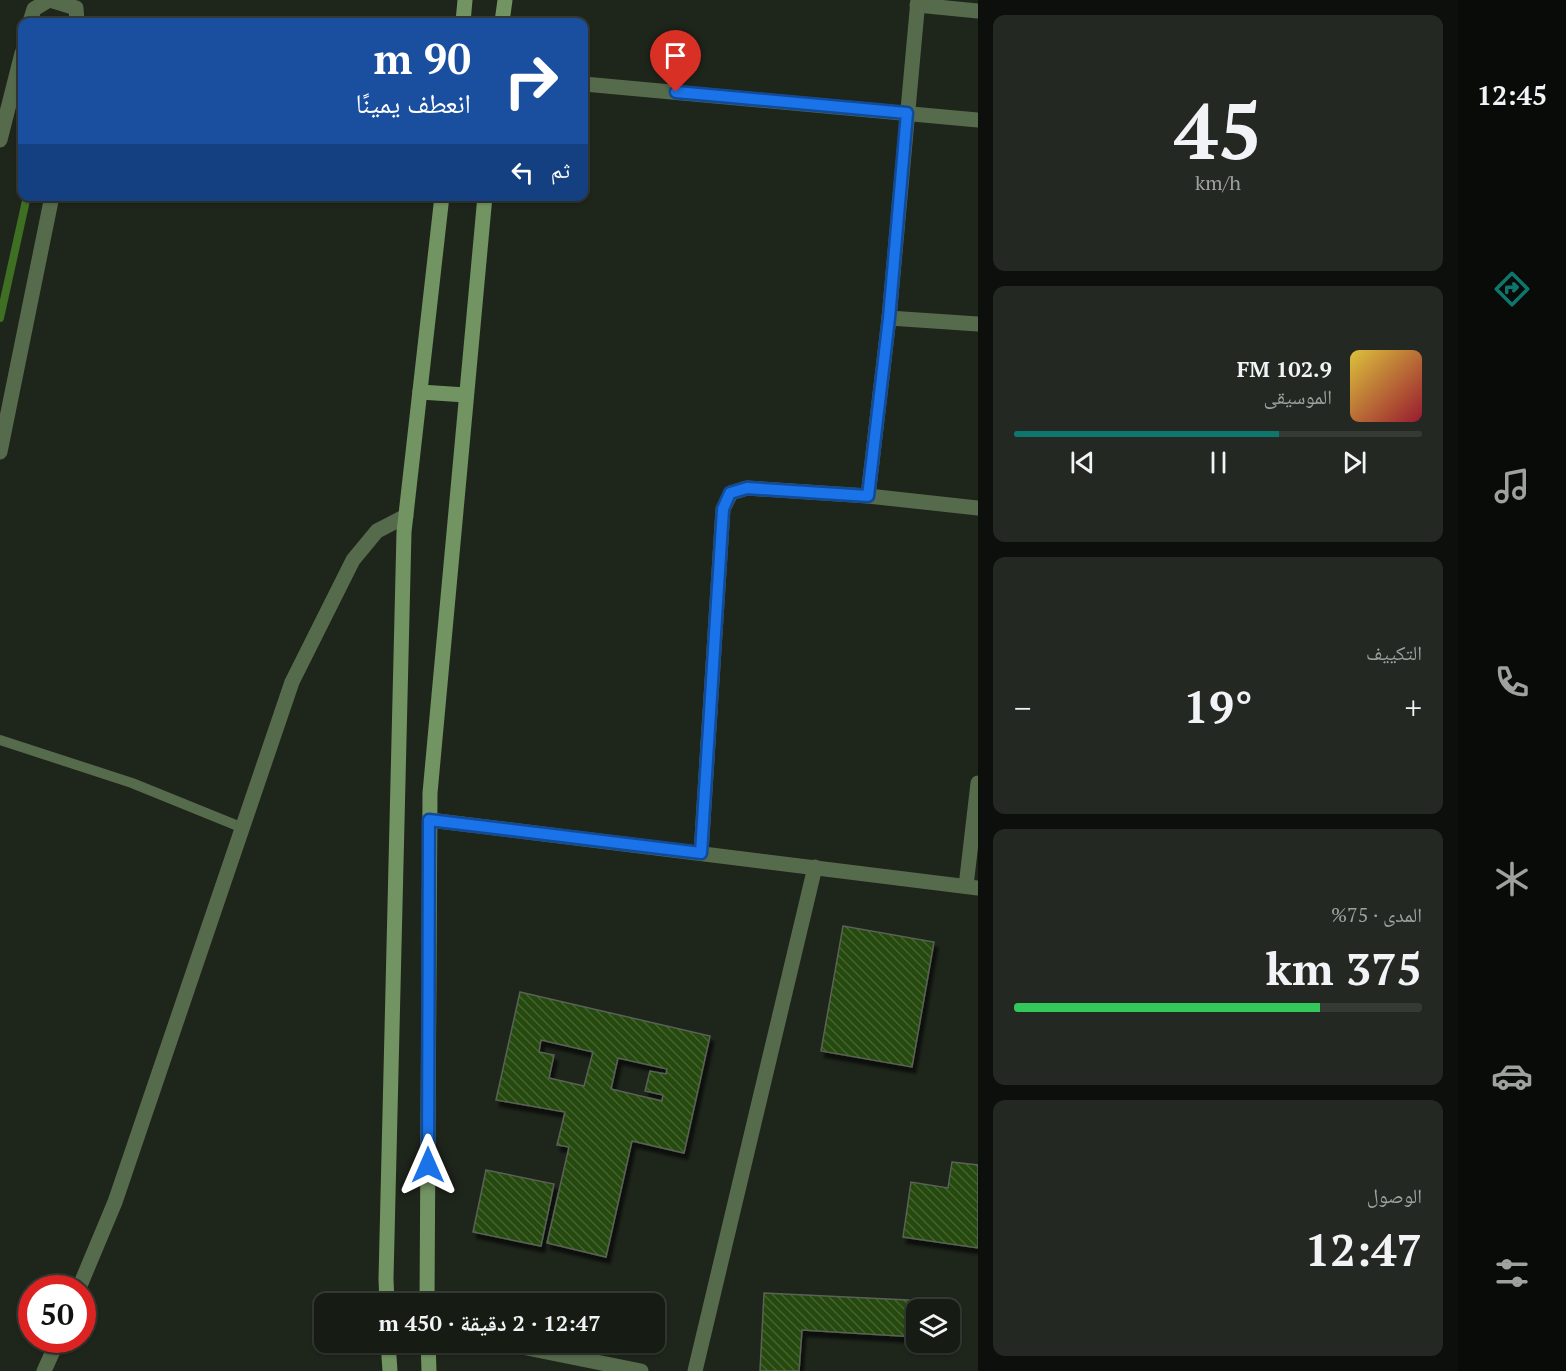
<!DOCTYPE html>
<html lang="ar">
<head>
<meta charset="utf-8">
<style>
	body { margin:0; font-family:"PT Serif","Noto Naskh Arabic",serif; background:#232922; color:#f1f3f6; direction:rtl; height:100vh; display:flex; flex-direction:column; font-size:22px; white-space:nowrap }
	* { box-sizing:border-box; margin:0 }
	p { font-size:20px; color:#9ea1a0 }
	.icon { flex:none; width:33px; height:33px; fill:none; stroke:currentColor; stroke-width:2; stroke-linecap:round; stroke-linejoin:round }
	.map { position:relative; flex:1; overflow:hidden; direction:ltr }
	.sheet { display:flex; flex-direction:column; gap:15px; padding:15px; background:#0c0f0b; width:480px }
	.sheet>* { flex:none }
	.top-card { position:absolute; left:18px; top:18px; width:570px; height:183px; border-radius:12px; box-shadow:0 2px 4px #0004,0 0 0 2px #353a34; direction:rtl; background:#1a4fa0; color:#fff; overflow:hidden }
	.controls { position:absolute; left:906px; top:1299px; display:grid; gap:12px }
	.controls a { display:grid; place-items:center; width:54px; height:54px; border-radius:12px; background:#161c14; box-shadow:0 2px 4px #0004,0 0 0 2px #353a34; font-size:30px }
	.speed { position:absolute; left:18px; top:1275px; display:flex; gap:12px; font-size:30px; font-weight:700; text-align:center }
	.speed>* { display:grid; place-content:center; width:78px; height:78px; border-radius:50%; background:#161c14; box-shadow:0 2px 4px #0004,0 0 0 2px #353a34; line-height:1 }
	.speed .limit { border:9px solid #d22; background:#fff; color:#111 }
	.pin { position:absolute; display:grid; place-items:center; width:51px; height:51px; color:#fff; margin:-62px -26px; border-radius:50% 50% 50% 0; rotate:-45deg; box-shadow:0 0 6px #0007 }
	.pin .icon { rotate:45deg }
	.me { position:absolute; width:66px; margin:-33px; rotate:0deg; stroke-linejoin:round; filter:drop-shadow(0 0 4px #0008) }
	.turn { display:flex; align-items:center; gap:21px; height:126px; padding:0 18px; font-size:27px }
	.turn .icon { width:78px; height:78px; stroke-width:2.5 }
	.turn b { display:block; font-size:42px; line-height:51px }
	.then { display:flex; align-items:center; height:57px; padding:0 18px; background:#0003; gap:12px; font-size:22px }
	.big { font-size:45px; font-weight:700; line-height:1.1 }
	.sheet .tile { flex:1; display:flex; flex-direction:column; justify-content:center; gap:9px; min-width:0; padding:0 21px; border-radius:12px; background:#232922 }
	.sheet .dial { align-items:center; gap:0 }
	.dial b { font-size:78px; line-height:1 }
	.song { display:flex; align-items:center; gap:18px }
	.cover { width:72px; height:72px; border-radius:9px; background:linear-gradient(135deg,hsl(50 70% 55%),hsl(350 70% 35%)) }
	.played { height:6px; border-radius:3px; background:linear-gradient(90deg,#0f766e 65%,#353a34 65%) }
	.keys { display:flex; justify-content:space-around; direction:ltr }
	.heat { display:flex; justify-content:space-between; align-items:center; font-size:33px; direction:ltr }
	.charge { height:9px; border-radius:4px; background:linear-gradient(90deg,#34c759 75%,#353a34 0) }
	.trip { position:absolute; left:314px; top:1293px; width:351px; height:60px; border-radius:12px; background:#161c14; box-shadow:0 2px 4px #0004,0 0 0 2px #353a34; font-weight:700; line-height:60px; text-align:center; direction:rtl }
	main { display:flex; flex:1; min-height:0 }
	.menu { display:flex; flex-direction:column; width:108px; justify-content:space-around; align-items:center; background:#090b08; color:#9ea1a0 }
	.menu .icon { width:42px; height:42px }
	.menu .current { color:#0f766e }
	.menu b { font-size:27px; color:#f1f3f6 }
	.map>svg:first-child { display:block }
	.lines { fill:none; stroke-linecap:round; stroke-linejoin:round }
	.stream { stroke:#3f6f23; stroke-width:8 }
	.building { fill:url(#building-back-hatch); stroke:#5a6257; stroke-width:1.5; fill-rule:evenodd; filter:url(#shadow) }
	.service { stroke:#566b4c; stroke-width:10 }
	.minor { stroke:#566b4c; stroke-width:15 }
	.secondary { stroke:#729362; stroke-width:15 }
	.route-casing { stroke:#114b97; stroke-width:15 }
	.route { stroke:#1a73e8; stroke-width:10 }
</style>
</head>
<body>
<main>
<nav class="menu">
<b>12:45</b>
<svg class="icon current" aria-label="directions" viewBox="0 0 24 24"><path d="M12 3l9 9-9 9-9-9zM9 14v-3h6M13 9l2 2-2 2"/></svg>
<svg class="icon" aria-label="music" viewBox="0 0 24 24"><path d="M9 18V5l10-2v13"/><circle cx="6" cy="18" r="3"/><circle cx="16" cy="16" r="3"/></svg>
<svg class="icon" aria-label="phone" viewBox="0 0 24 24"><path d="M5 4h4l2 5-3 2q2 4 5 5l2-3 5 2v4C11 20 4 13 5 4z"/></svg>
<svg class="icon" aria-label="climate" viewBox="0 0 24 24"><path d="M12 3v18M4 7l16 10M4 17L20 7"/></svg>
<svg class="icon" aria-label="car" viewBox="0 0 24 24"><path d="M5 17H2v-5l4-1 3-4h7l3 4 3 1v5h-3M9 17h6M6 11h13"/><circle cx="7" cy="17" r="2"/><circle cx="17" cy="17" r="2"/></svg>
<svg class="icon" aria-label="filters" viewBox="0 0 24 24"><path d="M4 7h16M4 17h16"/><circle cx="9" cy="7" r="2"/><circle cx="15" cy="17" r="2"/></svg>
</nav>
<section class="sheet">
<div class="tile dial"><b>45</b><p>km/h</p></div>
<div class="tile">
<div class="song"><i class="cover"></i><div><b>102.9 FM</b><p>الموسيقى</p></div></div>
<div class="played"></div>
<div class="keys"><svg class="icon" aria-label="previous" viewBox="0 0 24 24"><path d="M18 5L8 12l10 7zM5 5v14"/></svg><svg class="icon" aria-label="pause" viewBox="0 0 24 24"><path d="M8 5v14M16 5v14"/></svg><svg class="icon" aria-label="next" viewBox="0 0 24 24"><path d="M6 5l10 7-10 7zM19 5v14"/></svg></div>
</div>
<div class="tile"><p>التكييف</p>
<div class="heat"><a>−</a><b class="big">19°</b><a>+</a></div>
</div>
<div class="tile"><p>المدى · 75%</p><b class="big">375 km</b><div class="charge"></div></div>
<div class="tile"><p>الوصول</p><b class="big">12:47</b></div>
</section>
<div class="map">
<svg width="978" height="1371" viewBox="0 0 978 1371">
	<defs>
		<pattern id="building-back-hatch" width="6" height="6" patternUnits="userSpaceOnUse" patternTransform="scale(1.5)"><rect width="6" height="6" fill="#25490e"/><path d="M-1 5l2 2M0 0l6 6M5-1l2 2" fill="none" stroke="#456331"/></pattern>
		<filter id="shadow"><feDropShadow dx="3.5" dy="6" stdDeviation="1.5" flood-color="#0009"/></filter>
	</defs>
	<rect width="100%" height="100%" fill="#1e251b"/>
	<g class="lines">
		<!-- stream -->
		<polyline class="stream" points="0,318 27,196"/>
	</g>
	<!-- building -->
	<g class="building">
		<polygon points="843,926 934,942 912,1067 821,1051"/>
		<path d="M 520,992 L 710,1036 L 684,1153 L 632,1141 L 606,1257 L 547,1243 L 569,1147 L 557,1145 L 565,1112 L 496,1100 ZM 541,1040 L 593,1052 L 584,1086 L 549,1078 L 554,1055 L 539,1052 ZM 618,1058 L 667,1069 L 666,1074 L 650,1071 L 645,1091 L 663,1095 L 662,1101 L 611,1089 Z"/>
		<polygon points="952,1162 978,1165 978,1248 903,1237 911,1182 948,1188"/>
		<polygon points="486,1170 554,1184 541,1246 473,1232"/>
		<polygon points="764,1293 928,1301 928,1310 916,1310 916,1337 802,1330 799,1371 760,1371"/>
	</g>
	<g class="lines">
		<!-- service -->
		<polyline class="service" points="0,740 132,783 243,828"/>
		<!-- minor -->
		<g class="minor">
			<polyline points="50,0 76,8 77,22"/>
			<polyline points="917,5 978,11"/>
			<polyline points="30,22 34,9 49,0"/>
			<polyline points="584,84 978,120"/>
			<polyline points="0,140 22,53"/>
			<polyline points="889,318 978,324"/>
			<polyline points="0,452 52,196"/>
			<polyline points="868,496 889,318 918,0"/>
			<polyline points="430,820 978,888"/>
			<polyline points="701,853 723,509 731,493 747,488 868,496 978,508"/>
			<polyline points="966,886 978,783"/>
			<polyline points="79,1288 115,1202 292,682 353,560 377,531 406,516"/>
			<polyline points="498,1342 641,1371"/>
			<polyline points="44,1371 58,1340"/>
			<polyline points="695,1371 815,867"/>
		</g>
		<!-- secondary -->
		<g class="secondary">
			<polyline points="463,22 465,0"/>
			<polyline points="502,22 505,0"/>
			<polyline points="420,392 466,395"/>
			<polyline points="387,1304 386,1279 404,532 442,196"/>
			<polyline points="427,1304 430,793 485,196"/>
			<polyline points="388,1342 390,1371"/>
			<polyline points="428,1342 429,1371"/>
		</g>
	</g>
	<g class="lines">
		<defs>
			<polyline id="route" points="428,1165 429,820 701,853 723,509 730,493 747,488 868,496 889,318 907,113 676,92"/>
		</defs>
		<!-- route casing -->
		<use href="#route" class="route-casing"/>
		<!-- route -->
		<use href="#route" class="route"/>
	</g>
</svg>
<div class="controls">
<a><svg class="icon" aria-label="layers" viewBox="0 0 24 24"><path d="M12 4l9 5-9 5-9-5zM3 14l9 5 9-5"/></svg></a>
</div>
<div class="speed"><div class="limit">50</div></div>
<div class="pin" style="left:676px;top:92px;background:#d93025"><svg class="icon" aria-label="arrive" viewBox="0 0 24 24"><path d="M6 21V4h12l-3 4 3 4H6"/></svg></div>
<svg class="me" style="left:428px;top:1165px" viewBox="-20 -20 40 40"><path d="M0-17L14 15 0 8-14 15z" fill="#1a73e8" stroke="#fff" stroke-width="4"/></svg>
<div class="trip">12:47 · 2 دقيقة · 450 m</div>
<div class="top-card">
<div class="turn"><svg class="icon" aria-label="right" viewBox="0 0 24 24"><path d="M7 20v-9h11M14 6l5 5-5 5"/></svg><div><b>90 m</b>انعطف يمينًا</div></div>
<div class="then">ثم<svg class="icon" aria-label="left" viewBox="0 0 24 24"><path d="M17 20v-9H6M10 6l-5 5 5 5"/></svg></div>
</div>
</div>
</main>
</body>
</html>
